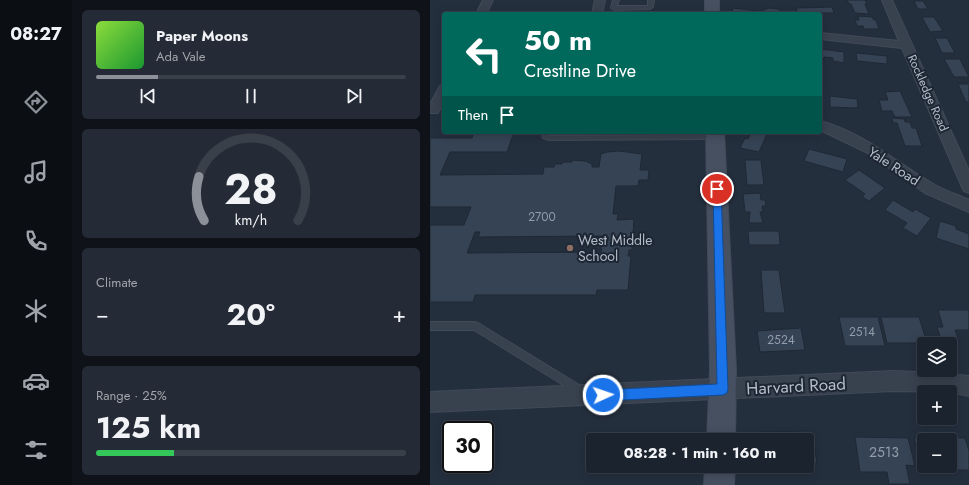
<!DOCTYPE html>
<html lang="en">
<head>
<meta charset="utf-8">
<style>
	body { margin:0; font-family:Jost,sans-serif; background:#242b36; color:#f1f3f6; height:100vh; display:flex; flex-direction:column; font-size:15px; white-space:nowrap }
	* { box-sizing:border-box; margin:0 }
	p { font-size:13px; color:#a0a4aa }
	.icon { flex:none; width:22px; height:22px; fill:none; stroke:currentColor; stroke-width:2; stroke-linecap:round; stroke-linejoin:round }
	.map { position:relative; flex:1; overflow:hidden }
	.details { display:flex; flex-direction:column; gap:10px; padding:10px; background:#0f1319; width:358px }
	.details>* { flex:none }
	.banner { position:absolute; left:12px; top:12px; width:380px; height:122px; border-radius:4px; box-shadow:0 2px 10px #0003,0 0 0 1px #39404a; background:#00695c; color:#fff; overflow:hidden }
	.buttons { position:absolute; left:487px; top:337px; display:grid; gap:8px }
	.buttons a { display:grid; place-items:center; width:40px; height:40px; border-radius:4px; background:#1b232e; box-shadow:0 2px 10px #0003,0 0 0 1px #39404a; font-size:20px }
	.speed { position:absolute; left:12px; top:421px; display:flex; gap:8px; font-size:20px; font-weight:700; text-align:center }
	.speed>* { display:grid; place-content:center; width:52px; height:52px; border-radius:50%; background:#1b232e; box-shadow:0 2px 10px #0003,0 0 0 1px #39404a; line-height:1 }
	.speed .limit { border:2px solid #111; border-radius:6px; background:#fff; color:#111 }
	.pin { position:absolute; display:grid; place-items:center; width:34px; height:34px; color:#fff; margin:-17px; border:2px solid #fff; border-radius:50%; box-shadow:0 1px 4px #0007 }
	.me { position:absolute; width:44px; margin:-22px; rotate:87deg; stroke-linejoin:round; filter:drop-shadow(0 0 3px #0008) }
	.turn { display:flex; align-items:center; gap:14px; height:84px; padding:0 16px; font-size:18px }
	.turn .icon { width:52px; height:52px; stroke-width:2.5 }
	.turn b { display:block; font-size:28px; line-height:34px }
	.then { display:flex; align-items:center; height:38px; padding:0 16px; background:#0003; gap:8px; font-size:15px }
	.big { font-size:30px; font-weight:700; line-height:1.1 }
	.details .widget { flex:1; display:flex; flex-direction:column; justify-content:center; gap:6px; min-width:0; padding:0 14px; border-radius:6px; background:#242b36 }
	.details .dial { align-items:center; gap:0 }
	.dial svg { height:104px; overflow:visible; fill:none; stroke:#39404a; stroke-width:7; stroke-linecap:round; text-anchor:middle }
	.dial text { fill:#f1f3f6; stroke:none }
	.song { display:flex; align-items:center; gap:12px }
	.cover { width:48px; height:48px; border-radius:6px; background:linear-gradient(135deg,hsl(90 70% 55%),hsl(130 70% 35%)) }
	.played { height:4px; border-radius:2px; background:linear-gradient(90deg,#8c9099 20%,#39404a 20%) }
	.keys { display:flex; justify-content:space-around; direction:ltr }
	.heat { display:flex; justify-content:space-between; align-items:center; font-size:22px; direction:ltr }
	.charge { height:6px; border-radius:3px; background:linear-gradient(90deg,#34c759 25%,#39404a 0) }
	.trip { position:absolute; left:156px; top:433px; width:228px; height:40px; border-radius:4px; background:#1b232e; box-shadow:0 2px 10px #0003,0 0 0 1px #39404a; font-weight:700; line-height:40px; text-align:center }
	main { display:flex; flex:1; min-height:0 }
	.tabs { display:flex; flex-direction:column; width:72px; justify-content:space-around; align-items:center; background:#0b0e12; color:#a0a4aa }
	.tabs .icon { width:28px; height:28px }
	.tabs .current { color:#8c9099 }
	.tabs b { font-size:18px; color:#f1f3f6 }
	.map>svg:first-child { display:block }
	.building { fill:#364354; stroke:#1f2835; fill-rule:evenodd }
	.lines { fill:none; stroke-linecap:round; stroke-linejoin:round }
	.lane-casing { stroke:#414a57; stroke-width:2 }
	.street-casing { stroke:#414a57; stroke-width:2 }
	.secondary-casing { stroke:#414a57; stroke-width:2 }
	.lane { fill:#38414e; fill-rule:evenodd }
	.street { fill:#38414e; fill-rule:evenodd }
	.secondary { fill:#465061; fill-rule:evenodd }
	.route { fill:#1a73e8; stroke:#114b97 }
	.education-dot { fill:#8d6e63; stroke:#1d2633; stroke-width:1.5 }
	.labels { text-anchor:middle; dominant-baseline:central; stroke-width:4; stroke-linejoin:round; paint-order:stroke }
	.far-street-label { font-size:12px; fill:#b4bcc9; stroke:#1d2633 }
	.number-label { font-size:12px; fill:#929caa }
	.street-label { font-size:14px; fill:#b4bcc9; stroke:#1d2633 }
	.poi-label { font-size:14px; fill:#b4bcc9; stroke:#1d2633; text-anchor:start }
	.near-number-label { font-size:14px; fill:#929caa }
	.near-street-label { font-size:17px; fill:#b4bcc9; stroke:#1d2633 }
</style>
</head>
<body>
<main>
<nav class="tabs">
<b>08:27</b>
<svg class="icon current" aria-label="directions" viewBox="0 0 24 24"><path d="M12 3l9 9-9 9-9-9zM9 14v-3h6M13 9l2 2-2 2"/></svg>
<svg class="icon" aria-label="music" viewBox="0 0 24 24"><path d="M9 18V5l10-2v13"/><circle cx="6" cy="18" r="3"/><circle cx="16" cy="16" r="3"/></svg>
<svg class="icon" aria-label="phone" viewBox="0 0 24 24"><path d="M5 4h4l2 5-3 2q2 4 5 5l2-3 5 2v4C11 20 4 13 5 4z"/></svg>
<svg class="icon" aria-label="climate" viewBox="0 0 24 24"><path d="M12 3v18M4 7l16 10M4 17L20 7"/></svg>
<svg class="icon" aria-label="car" viewBox="0 0 24 24"><path d="M5 17H2v-5l4-1 3-4h7l3 4 3 1v5h-3M9 17h6M6 11h13"/><circle cx="7" cy="17" r="2"/><circle cx="17" cy="17" r="2"/></svg>
<svg class="icon" aria-label="filters" viewBox="0 0 24 24"><path d="M4 7h16M4 17h16"/><circle cx="9" cy="7" r="2"/><circle cx="15" cy="17" r="2"/></svg>
</nav>
<section class="details">
<div class="widget">
<div class="song"><i class="cover"></i><div><b>Paper Moons</b><p>Ada Vale</p></div></div>
<div class="played"></div>
<div class="keys"><svg class="icon" aria-label="previous" viewBox="0 0 24 24"><path d="M18 5L8 12l10 7zM5 5v14"/></svg><svg class="icon" aria-label="pause" viewBox="0 0 24 24"><path d="M8 5v14M16 5v14"/></svg><svg class="icon" aria-label="next" viewBox="0 0 24 24"><path d="M6 5l10 7-10 7zM19 5v14"/></svg></div>
</div>
<div class="widget dial"><svg viewBox="0 0 100 80">
<path d="M14 69A42 42 0 1 1 86 69"/>
<path d="M14 69A42 42 0 0 1 10 35" stroke="#8c9099"/>
<text x="50" y="56" font-size="32" font-weight="700">28</text>
<text x="50" y="72" font-size="11">km/h</text>
</svg></div>
<div class="widget"><p>Climate</p>
<div class="heat"><a>−</a><b class="big">20°</b><a>+</a></div>
</div>
<div class="widget"><p>Range · 25%</p><b class="big">125 km</b><div class="charge"></div></div>
</section>
<div class="map">
<svg width="539" height="485" viewBox="0 0 539 485">
	<rect width="100%" height="100%" fill="#242f3e"/>
	<!-- building -->
	<g class="building">
		<polygon points="417,0 435,0 437,4 435,4 439,14 425,13 421,4 419,4"/>
		<polygon points="484,1 493,1 498,9 488,9"/>
		<polygon points="402,7 404,13 391,13 391,15 385,14 385,12 378,12 378,14 368,14 366,8"/>
		<polygon points="303,8 327,11 327,14 302,14"/>
		<polygon points="339,8 348,9 354,13 362,14 333,14 333,10"/>
		<polygon points="428,16 442,17 444,20 446,20 449,29 434,29 433,26 427,26 425,20 429,20"/>
		<polygon points="492,17 504,17 513,31 500,32"/>
		<polygon points="505,38 517,38 525,53 512,53"/>
		<polygon points="390,49 414,52 414,63 403,61 403,58 394,57 393,61 390,60"/>
		<polygon points="426,53 457,56 457,64 427,61"/>
		<polygon points="514,59 530,59 539,77 524,77"/>
		<polygon points="528,84 539,84 539,102 536,102"/>
		<polygon points="470,91 482,117 465,117 462,111 452,111 449,100 458,100 455,92"/>
		<polygon points="400,96 427,99 428,108 400,107"/>
		<polygon points="462,118 474,119 475,122 480,122 482,128 486,128 492,146 475,146 467,123 463,123"/>
		<path d="M 44,132 L 84,132 L 77,152 L 20,152 L 10,175 L 113,174 L 114,167 L 124,167 L 125,164 L 132,164 L 133,162 L 142,162 L 142,160 L 155,161 L 162,164 L 162,167 L 169,167 L 171,154 L 177,152 L 189,151 L 212,154 L 210,170 L 219,170 L 218,180 L 209,180 L 208,186 L 186,186 L 183,214 L 188,214 L 187,220 L 204,219 L 202,250 L 199,250 L 198,256 L 201,256 L 198,290 L 167,290 L 166,295 L 45,295 L 43,302 L 0,302 L 0,225 L 34,225 L 41,207 L 0,207 L 0,138 L 42,138 ZM 45,232 L 50,232 L 48,237 L 173,236 L 171,252 L 37,253 Z"/>
		<polygon points="321,132 337,134 329,152 310,148 315,138 318,139"/>
		<polygon points="379,149 417,159 413,172 374,161"/>
		<polygon points="315,160 331,160 334,185 317,185"/>
		<polygon points="429,170 455,188 439,201 432,197 435,194 415,180"/>
		<polygon points="330,193 331,200 335,200 336,206 332,206 333,212 330,212 333,223 319,223 320,212 315,212 313,194"/>
		<polygon points="463,200 483,212 485,209 501,218 487,236 473,228 477,223 455,210"/>
		<polygon points="510,221 526,226 526,229 539,234 539,249 506,238"/>
		<polygon points="318,231 349,231 350,245 319,245"/>
		<polygon points="331,270 349,270 355,313 334,313"/>
		<polygon points="508,310 539,310 539,330 525,330 529,342 512,342 507,327 513,327"/>
		<polygon points="409,317 448,317 455,346 415,346"/>
		<polygon points="451,317 489,317 497,343 457,343"/>
		<polygon points="371,328 375,350 330,352 327,331"/>
		<polygon points="382,431 387,463 377,464 377,440 330,440 329,432"/>
		<polygon points="425,437 478,438 485,466 476,465 480,484 459,484 457,472 430,472"/>
		<path d="M 484,438 L 535,438 L 539,451 L 539,470 L 493,470 L 492,464 L 490,464 ZM 494,440 L 520,440 L 520,466 L 494,466 Z"/>
		<polygon points="332,466 349,466 350,473 333,473"/>
	</g>
	<g class="lines">
		<defs>
			<g id="lane">
				<polygon points="183,0 189,0 187,6 218,6 218,0 224,0 223,7 220,9 184,10 181,8"/>
				<polygon points="111,132 117,132 118,135 120,136 286,135 289,137 286,139 119,140 113,138"/>
				<polygon points="0,322 45,322 48,323 154,388 156,391 154,394 151,396 148,394 44,330 0,330"/>
			</g>
			<g id="street">
				<polygon points="53,0 63,0 56,14 46,14"/>
				<polygon points="165,0 175,0 172,14 162,14"/>
				<polygon points="452,0 462,0 539,171 539,193 534,191 532,187 472,48 390,39 390,33 469,41"/>
				<polygon points="14,85 14,101 8,113 0,113 0,104 10,86"/>
				<path d="M 390,121 C 435,133 466,163 505,185 C 516,191 528,195 539,200 L 539,212 L 495,193 L 436,152 L 390,130 Z"/>
				<polygon points="463,371 511,373 539,376 539,396 520,392 463,391 0,412 0,392"/>
			</g>
			<g id="secondary">
				<rect x="275" y="0" width="14" height="14"/>
				<polygon points="276,132 294,132 306,370 305,440 277,440 280,370"/>
				<polygon points="275,466 305,466 304,485 274,485"/>
			</g>
		</defs>
		<!-- lane casing -->
		<use href="#lane" class="lane-casing"/>
		<!-- street casing -->
		<use href="#street" class="street-casing"/>
		<!-- secondary casing -->
		<use href="#secondary" class="secondary-casing"/>
		<!-- lane -->
		<use href="#lane" class="lane"/>
		<!-- street -->
		<use href="#street" class="street"/>
		<!-- secondary -->
		<use href="#secondary" class="secondary"/>
	</g>
	<!-- route -->
	<polygon class="route" points="287,186 291,189 298,389 297,393 293,395 173,401 169,399 167,395 169,391 173,390 287,384 283,189"/>
	<!-- markers -->
	<circle class="education-dot" cx="140" cy="248" r="4"/>
	<g class="labels">
		<!-- far-street labels -->
		<g class="far-street-label">
			<text transform="translate(498 93) rotate(66)">Rockledge Road</text>
		</g>
		<!-- number labels -->
		<g class="number-label">
			<text x="112" y="217">2700</text>
			<text x="432" y="332">2514</text>
			<text x="351" y="340">2524</text>
		</g>
		<!-- street labels -->
		<g class="street-label">
			<text transform="translate(464 166) rotate(33)">Yale Road</text>
		</g>
		<!-- poi labels -->
		<g class="poi-label">
			<text x="148" y="240">West Middle<tspan x="148" dy="16">School</tspan></text>
		</g>
		<!-- near-number labels -->
		<g class="near-number-label">
			<text x="454" y="452">2513</text>
		</g>
		<!-- near-street labels -->
		<g class="near-street-label">
			<text transform="translate(366 386) rotate(-3)">Harvard Road</text>
		</g>
	</g>
</svg>
<div class="buttons">
<a><svg class="icon" aria-label="layers" viewBox="0 0 24 24"><path d="M12 4l9 5-9 5-9-5zM3 14l9 5 9-5"/></svg></a>
<a>+</a>
<a>−</a>
</div>
<div class="speed"><div class="limit">30</div></div>
<div class="pin" style="left:287px;top:189px;background:#d93025"><svg class="icon" aria-label="arrive" viewBox="0 0 24 24"><path d="M6 21V4h12l-3 4 3 4H6"/></svg></div>
<svg class="me" style="left:173px;top:395px" viewBox="-20 -20 40 40"><circle r="17" fill="#1a73e8" stroke="#fff" stroke-width="3"/><path d="M0-11L8 9 0 5-8 9z" fill="#fff"/></svg>
<div class="trip">08:28 · 1 min · 160 m</div>
<div class="banner">
<div class="turn"><svg class="icon" aria-label="left" viewBox="0 0 24 24"><path d="M17 20v-9H6M10 6l-5 5 5 5"/></svg><div><b>50 m</b>Crestline Drive</div></div>
<div class="then">Then<svg class="icon" aria-label="arrive" viewBox="0 0 24 24"><path d="M6 21V4h12l-3 4 3 4H6"/></svg></div>
</div>
</div>
</main>
</body>
</html>
